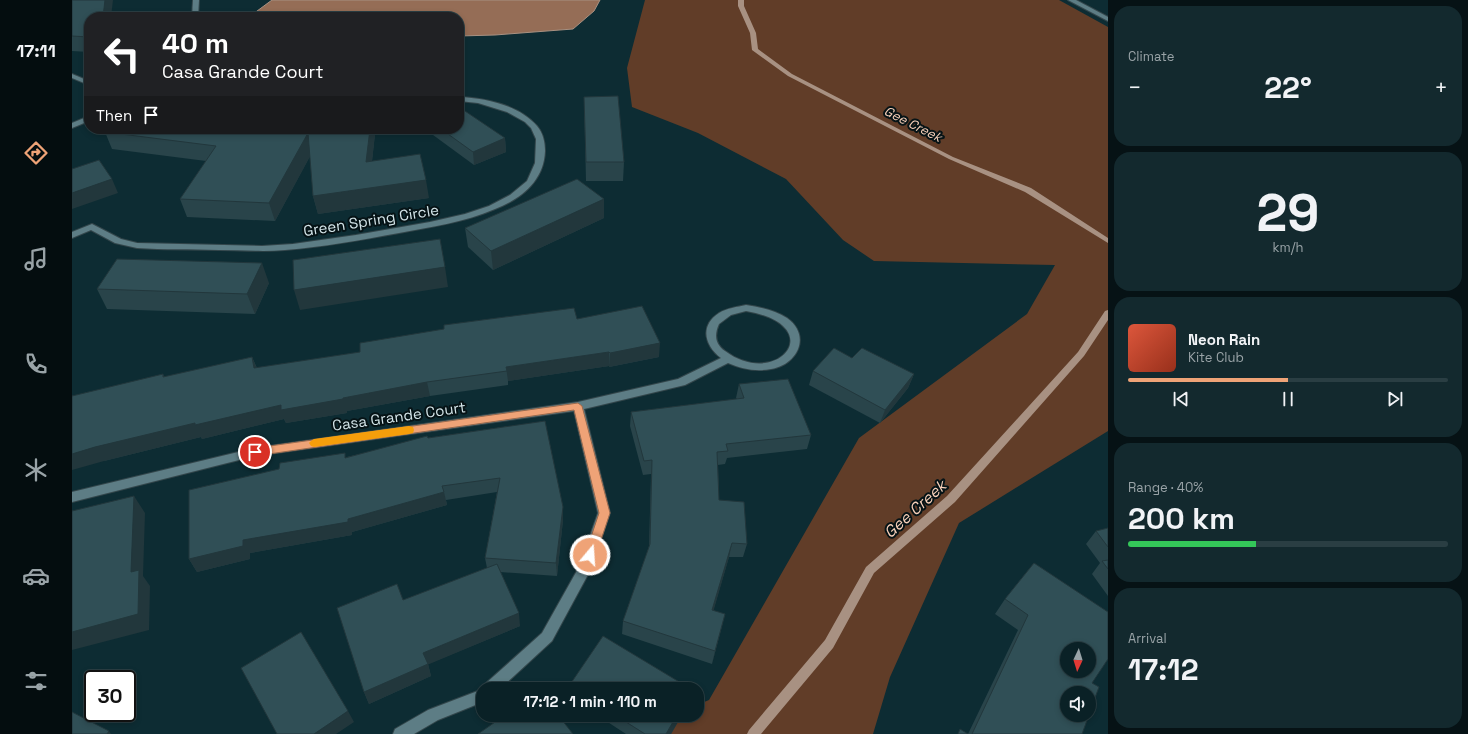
<!DOCTYPE html>
<html lang="en">
<head>
<meta charset="utf-8">
<style>
	body { margin:0; font-family:"Space Grotesk",sans-serif; background:#13292e; color:#f1f3f6; height:100vh; display:flex; flex-direction:column; font-size:15px; white-space:nowrap }
	* { box-sizing:border-box; margin:0 }
	p { font-size:13px; color:#99a3a7 }
	.icon { flex:none; width:22px; height:22px; fill:none; stroke:currentColor; stroke-width:2; stroke-linecap:round; stroke-linejoin:round }
	.map { position:relative; flex:1; overflow:hidden }
	.panel { display:flex; flex-direction:column; gap:6px; padding:6px; background:#061215; width:360px }
	.panel>* { flex:none }
	.hud { position:absolute; left:12px; top:12px; width:380px; height:122px; border-radius:16px; box-shadow:0 2px 6px #0003,0 0 0 1px #2a3e43; background:#202124; color:#fff; overflow:hidden }
	.needle { width:26px; rotate:184deg }
	.buttons { position:absolute; left:988px; top:642px; display:grid; gap:8px }
	.buttons a { display:grid; place-items:center; width:36px; height:36px; border-radius:50%; background:#0a2126; box-shadow:0 2px 6px #0003,0 0 0 1px #2a3e43; font-size:20px }
	.speed { position:absolute; left:12px; top:670px; display:flex; gap:8px; font-size:20px; font-weight:700; text-align:center }
	.speed>* { display:grid; place-content:center; width:52px; height:52px; border-radius:50%; background:#0a2126; box-shadow:0 2px 6px #0003,0 0 0 1px #2a3e43; line-height:1 }
	.speed .limit { border:2px solid #111; border-radius:6px; background:#fff; color:#111 }
	.pin { position:absolute; display:grid; place-items:center; width:34px; height:34px; color:#fff; margin:-17px; border:2px solid #fff; border-radius:50%; box-shadow:0 1px 4px #0007 }
	.me { position:absolute; width:44px; margin:-22px; rotate:18deg; stroke-linejoin:round; filter:drop-shadow(0 0 3px #0008) }
	.turn { display:flex; align-items:center; gap:14px; height:84px; padding:0 12px; font-size:18px }
	.turn .icon { width:52px; height:52px; stroke-width:2.5 }
	.turn b { display:block; font-size:28px; line-height:34px }
	.then { display:flex; align-items:center; height:38px; padding:0 12px; background:#0003; gap:8px; font-size:15px }
	.big { font-size:30px; font-weight:600; line-height:1.1 }
	.panel .widget { flex:1; display:flex; flex-direction:column; justify-content:center; gap:6px; min-width:0; padding:0 14px; border-radius:16px; background:#13292e }
	.panel .dial { align-items:center; gap:0 }
	.dial b { font-size:52px; line-height:1 }
	.song { display:flex; align-items:center; gap:12px }
	.cover { width:48px; height:48px; border-radius:6px; background:linear-gradient(135deg,hsl(10 70% 55%),hsl(10 70% 35%)) }
	.played { height:4px; border-radius:2px; background:linear-gradient(90deg,#efa377 50%,#2a3e43 50%) }
	.keys { display:flex; justify-content:space-around; direction:ltr }
	.heat { display:flex; justify-content:space-between; align-items:center; font-size:22px; direction:ltr }
	.charge { height:6px; border-radius:3px; background:linear-gradient(90deg,#34c759 40%,#2a3e43 0) }
	.trip { position:absolute; left:404px; top:682px; width:228px; height:40px; border-radius:16px; background:#0a2126; box-shadow:0 2px 6px #0003,0 0 0 1px #2a3e43; font-weight:600; line-height:40px; text-align:center }
	main { display:flex; flex:1; min-height:0 }
	.menu { display:flex; flex-direction:column; width:72px; justify-content:space-around; align-items:center; background:#040d0f; color:#99a3a7 }
	.menu .icon { width:28px; height:28px }
	.menu .active { color:#efa377 }
	.menu b { font-size:18px; color:#f1f3f6 }
	.map>svg:first-child { display:block }
	.green { fill:#613d28 }
	.water { fill:#956d56; stroke:#a89182 }
	.lines { fill:none; stroke-linecap:round; stroke-linejoin:round }
	.stream { fill:#a89182; fill-rule:evenodd }
	.lane-casing { stroke:#33464b; stroke-width:2 }
	.street-casing { stroke:#33464b; stroke-width:2 }
	.lane { fill:#5d7d85; fill-rule:evenodd }
	.street { fill:#5d7d85; fill-rule:evenodd }
	.wall { fill:#29444a }
	.shaded-wall { fill:#22373c }
	.building { fill:#304f56; stroke:#22373c; fill-rule:evenodd }
	.route { fill:#efa377; stroke:#9b6a4d }
	.slow { fill:#f59e0b }
	.labels { text-anchor:middle; dominant-baseline:central; stroke-width:4; stroke-linejoin:round; paint-order:stroke }
	.far-water-label { font-size:13px; font-style:italic; fill:#f8d0b9; stroke:#061316 }
	.street-label { font-size:15px; fill:#d4e5e9; stroke:#061316 }
	.water-label { font-size:16px; font-style:italic; fill:#f8d0b9; stroke:#061316 }
</style>
</head>
<body>
<main>
<nav class="menu">
<b>17:11</b>
<svg class="icon active" aria-label="directions" viewBox="0 0 24 24"><path d="M12 3l9 9-9 9-9-9zM9 14v-3h6M13 9l2 2-2 2"/></svg>
<svg class="icon" aria-label="music" viewBox="0 0 24 24"><path d="M9 18V5l10-2v13"/><circle cx="6" cy="18" r="3"/><circle cx="16" cy="16" r="3"/></svg>
<svg class="icon" aria-label="phone" viewBox="0 0 24 24"><path d="M5 4h4l2 5-3 2q2 4 5 5l2-3 5 2v4C11 20 4 13 5 4z"/></svg>
<svg class="icon" aria-label="climate" viewBox="0 0 24 24"><path d="M12 3v18M4 7l16 10M4 17L20 7"/></svg>
<svg class="icon" aria-label="car" viewBox="0 0 24 24"><path d="M5 17H2v-5l4-1 3-4h7l3 4 3 1v5h-3M9 17h6M6 11h13"/><circle cx="7" cy="17" r="2"/><circle cx="17" cy="17" r="2"/></svg>
<svg class="icon" aria-label="filters" viewBox="0 0 24 24"><path d="M4 7h16M4 17h16"/><circle cx="9" cy="7" r="2"/><circle cx="15" cy="17" r="2"/></svg>
</nav>
<div class="map">
<svg width="1036" height="734" viewBox="0 0 1036 734">
	<rect width="100%" height="100%" fill="#0d2c33"/>
	<!-- green -->
	<polygon class="green" points="573,0 987,0 1036,27 1036,431 887,523 818,677 801,734 558,734 602,715 625,715 625,705 637,700 787,438 955,314 983,265 802,261 771,240 714,179 626,133 560,107 555,68"/>
	<!-- water -->
	<polygon class="water" points="200,0 528,0 522,11 501,29 423,35 387,36 387,17 180,17 181,14"/>
	<g class="lines">
		<!-- stream -->
		<g class="stream">
			<polygon points="666,0 672,0 672,6 684,33 686,49 720,74 881,157 959,188 1036,238 1036,243 953,192 877,159 716,76 680,50 678,33 666,6"/>
			<polygon points="1036,310 1036,320 1012,356 883,502 802,573 761,648 689,734 675,734 677,730 753,640 794,567 875,496 1006,352 1033,311"/>
		</g>
		<defs>
			<g id="lane">
				<polygon points="0,74 17,81 17,85 0,78"/>
				<path d="M 387,97 C 413,98 447,105 465,126 C 471,133 473,142 473,151 C 472,181 449,199 423,209 C 393,222 359,227 327,233 C 289,240 251,247 213,250 C 191,252 169,250 147,250 C 119,249 92,250 65,248 L 43,243 L 19,230 L 0,238 L 0,232 L 20,224 L 49,239 L 65,243 L 190,246 L 221,244 L 284,235 L 358,222 L 393,214 L 417,206 L 438,195 L 455,181 L 463,163 L 464,139 L 459,128 L 453,122 L 435,112 L 406,103 L 387,101 Z"/>
			</g>
			<g id="street">
				<polygon points="121,0 127,0 126,17 120,17"/>
				<polygon points="996,0 1004,0 1036,17 1036,21"/>
				<polygon points="17,116 17,121 0,128 0,123"/>
				<path d="M 674,305 C 688,307 703,310 715,318 C 740,336 725,365 699,369 C 684,372 670,369 656,363 L 613,385 L 512,409 L 538,513 L 519,569 L 480,641 L 428,689 L 411,689 L 411,702 L 366,720 L 342,734 L 321,734 L 323,729 L 356,710 L 411,689 L 413,684 L 470,633 L 507,567 L 526,513 L 502,411 L 183,456 L 0,502 L 0,492 L 183,448 L 506,402 L 606,379 L 649,358 C 633,346 627,326 647,313 C 655,308 665,307 674,305 ZM 674,311 C 759,326 705,390 653,351 C 643,344 642,335 647,324 L 659,315 Z"/>
			</g>
		</defs>
		<!-- lane casing -->
		<use href="#lane" class="lane-casing"/>
		<!-- street casing -->
		<use href="#street" class="street-casing"/>
		<!-- lane -->
		<use href="#lane" class="lane"/>
		<!-- street -->
		<use href="#street" class="street"/>
	</g>
	<!-- wall -->
	<g class="wall">
		<polygon points="0,0 17,17 17,52 0,51"/>
		<polygon points="512,97 552,162 551,181 514,181"/>
		<polygon points="357,129 387,129 433,138 434,152 402,165 357,132"/>
		<polygon points="33,132 303,134 300,161 357,198 246,214 241,196 238,156 203,221 115,217 108,199 134,161 40,149"/>
		<polygon points="532,218 421,270 396,247 393,228"/>
		<polygon points="197,283 183,314 35,309 25,289"/>
		<polygon points="505,319 587,357 537,367 537,366 436,381 436,385 358,396 275,411 275,413 214,423 212,419 130,439 129,437 32,461 91,374 92,377 180,357 185,368"/>
		<polygon points="780,358 842,374 836,388 808,423 737,385 741,371"/>
		<polygon points="667,384 739,435 735,449 655,458 653,464 646,465 647,500 675,544 671,557 657,557 641,611 653,614 640,664 550,634 551,621 577,547 579,474 571,475 558,426 559,412 665,399 664,398"/>
		<polygon points="473,421 491,520 485,576 428,572 448,626 356,664 359,676 297,704 292,692 331,600 415,568 413,558 425,492 374,500 375,505 280,532 280,535 178,553 178,559 125,572 117,559 275,457 356,438"/>
		<polygon points="1036,528 1036,596 1020,574 1028,563 1014,544 1024,531"/>
		<polygon points="962,563 1020,683 1010,734 896,734 946,630 923,614 933,599"/>
		<polygon points="497,686 619,689 497,689"/>
		<polygon points="525,715 610,715 599,734 554,734"/>
	</g>
	<!-- shaded-wall -->
	<g class="shaded-wall">
		<polygon points="33,0 41,0 39,17 31,17"/>
		<polygon points="298,129 302,129 303,134 298,179 294,162"/>
		<polygon points="236,133 241,151 203,221 197,203"/>
		<polygon points="433,138 434,152 402,165 401,152"/>
		<polygon points="40,179 46,193 0,209 0,193"/>
		<polygon points="354,180 357,198 246,214 241,196"/>
		<polygon points="532,199 532,218 421,270 419,251"/>
		<polygon points="190,263 197,283 183,314 175,294"/>
		<polygon points="373,267 376,287 228,310 222,290"/>
		<polygon points="588,343 587,357 537,367 538,353"/>
		<polygon points="537,352 537,366 436,381 434,367"/>
		<polygon points="180,357 186,371 182,368"/>
		<polygon points="842,374 836,388 808,423 813,410"/>
		<polygon points="355,382 358,396 275,411 275,413 214,423 212,419 130,439 129,437 32,461 0,470 0,454 23,447 123,423 209,405 271,398"/>
		<polygon points="372,492 375,505 280,532 280,535 178,553 178,559 125,572 117,559 171,540 276,519"/>
		<polygon points="62,496 73,513 71,576 78,586 77,630 0,650 0,632 59,572"/>
		<polygon points="491,507 491,520 485,576 484,563"/>
		<polygon points="660,543 657,557 638,623 640,610"/>
		<polygon points="447,613 448,626 355,665 351,653"/>
		<polygon points="653,614 650,626 640,664 643,651"/>
		<polygon points="356,664 359,676 297,704 292,692"/>
		<polygon points="276,711 282,722 264,734 242,734"/>
		<polygon points="605,715 610,715 599,734 594,734"/>
		<polygon points="37,731 39,734 35,734"/>
	</g>
	<!-- building -->
	<g class="building">
		<polygon points="0,0 33,0 31,17 17,17 17,37 0,36"/>
		<polygon points="546,96 552,162 514,162 512,97"/>
		<polygon points="387,107 433,138 401,152 369,129 387,129"/>
		<polygon points="36,129 298,129 294,162 348,154 354,180 241,196 236,133 197,203 108,199 144,146 33,132"/>
		<polygon points="27,160 40,179 0,193 0,169"/>
		<polygon points="505,179 532,199 419,251 393,228"/>
		<polygon points="368,239 373,267 222,290 221,260"/>
		<polygon points="45,259 190,263 175,294 25,289"/>
		<polygon points="570,306 588,343 538,353 537,352 434,367 435,371 355,382 271,398 271,399 209,410 209,405 123,425 123,423 23,447 0,454 0,396 91,374 91,377 180,357 182,368 288,352 288,343 372,329 372,325 502,308 505,319"/>
		<polygon points="762,348 780,358 790,348 842,374 813,410 741,371"/>
		<polygon points="716,379 739,435 654,444 656,451 645,452 647,500 672,502 675,544 660,543 640,610 653,614 643,651 551,621 578,544 580,460 572,461 559,412 672,398 667,384"/>
		<polygon points="473,421 491,507 484,563 413,558 428,478 370,486 372,492 276,519 276,522 171,540 171,546 117,559 117,490 207,469 208,463 273,453 273,458 355,436 356,438"/>
		<polygon points="62,496 59,572 67,570 66,614 0,632 0,511"/>
		<polygon points="1036,528 1036,547 1024,531"/>
		<polygon points="1036,560 1036,569 1030,561"/>
		<path d="M 962,563 L 1036,612 L 1036,659 L 1020,683 L 1027,687 L 1017,714 L 1017,693 L 995,693 L 995,715 L 1017,715 L 1010,734 L 900,734 L 956,615 L 933,599 ZM 995,649 L 1017,649 L 1017,671 L 995,671 Z"/>
		<polygon points="425,564 447,613 351,653 356,664 292,692 265,608 325,584 331,600"/>
		<polygon points="229,632 276,711 242,734 205,734 169,668"/>
		<polygon points="531,636 619,689 502,689 497,686"/>
		<polygon points="0,712 37,731 35,734 0,734"/>
		<polygon points="433,715 486,715 501,734 406,734"/>
		<polygon points="543,715 605,715 594,734 573,734"/>
		<polygon points="888,729 896,734 886,734"/>
	</g>
	<!-- route -->
	<polygon class="route" points="506,403 510,406 538,513 524,555 522,558 518,560 514,558 513,555 527,513 502,410 183,456 179,454 178,452 179,449 183,448"/>
	<!-- slow -->
	<polygon class="slow" points="337,426 341,427 342,430 341,433 337,434 242,447 239,446 237,443 239,441 242,439"/>
	<g class="labels">
		<!-- far-water labels -->
		<g class="far-water-label">
			<text transform="translate(841 124) rotate(27)">Gee Creek</text>
		</g>
		<!-- street labels -->
		<g class="street-label">
			<text transform="translate(299 220) rotate(-9)">Green Spring Circle</text>
			<text transform="translate(327 416) rotate(-8)">Casa Grande Court</text>
		</g>
		<!-- water labels -->
		<g class="water-label">
			<text transform="translate(843 509) rotate(-42)">Gee Creek</text>
		</g>
	</g>
</svg>
<div class="buttons">
<a><svg class="needle" viewBox="-14 -14 28 28"><path d="M0-13l5 13h-10z" fill="#e53935"/><path d="M0 13l5-13h-10z" fill="#99a3a7"/></svg></a>
<a><svg class="icon" aria-label="sound" viewBox="0 0 24 24"><path d="M4 9h4l5-4v14l-5-4H4zM17 9q2 3 0 6"/></svg></a>
</div>
<div class="speed"><div class="limit">30</div></div>
<div class="pin" style="left:183px;top:452px;background:#d93025"><svg class="icon" aria-label="arrive" viewBox="0 0 24 24"><path d="M6 21V4h12l-3 4 3 4H6"/></svg></div>
<svg class="me" style="left:518px;top:555px" viewBox="-20 -20 40 40"><circle r="17" fill="#efa377" stroke="#fff" stroke-width="3"/><path d="M0-11L8 9 0 5-8 9z" fill="#fff"/></svg>
<div class="trip">17:12 · 1 min · 110 m</div>
<div class="hud">
<div class="turn"><svg class="icon" aria-label="left" viewBox="0 0 24 24"><path d="M17 20v-9H6M10 6l-5 5 5 5"/></svg><div><b>40 m</b>Casa Grande Court</div></div>
<div class="then">Then<svg class="icon" aria-label="arrive" viewBox="0 0 24 24"><path d="M6 21V4h12l-3 4 3 4H6"/></svg></div>
</div>
</div>
<section class="panel">
<div class="widget"><p>Climate</p>
<div class="heat"><a>−</a><b class="big">22°</b><a>+</a></div>
</div>
<div class="widget dial"><b>29</b><p>km/h</p></div>
<div class="widget">
<div class="song"><i class="cover"></i><div><b>Neon Rain</b><p>Kite Club</p></div></div>
<div class="played"></div>
<div class="keys"><svg class="icon" aria-label="previous" viewBox="0 0 24 24"><path d="M18 5L8 12l10 7zM5 5v14"/></svg><svg class="icon" aria-label="pause" viewBox="0 0 24 24"><path d="M8 5v14M16 5v14"/></svg><svg class="icon" aria-label="next" viewBox="0 0 24 24"><path d="M6 5l10 7-10 7zM19 5v14"/></svg></div>
</div>
<div class="widget"><p>Range · 40%</p><b class="big">200 km</b><div class="charge"></div></div>
<div class="widget"><p>Arrival</p><b class="big">17:12</b></div>
</section>
</main>
</body>
</html>
